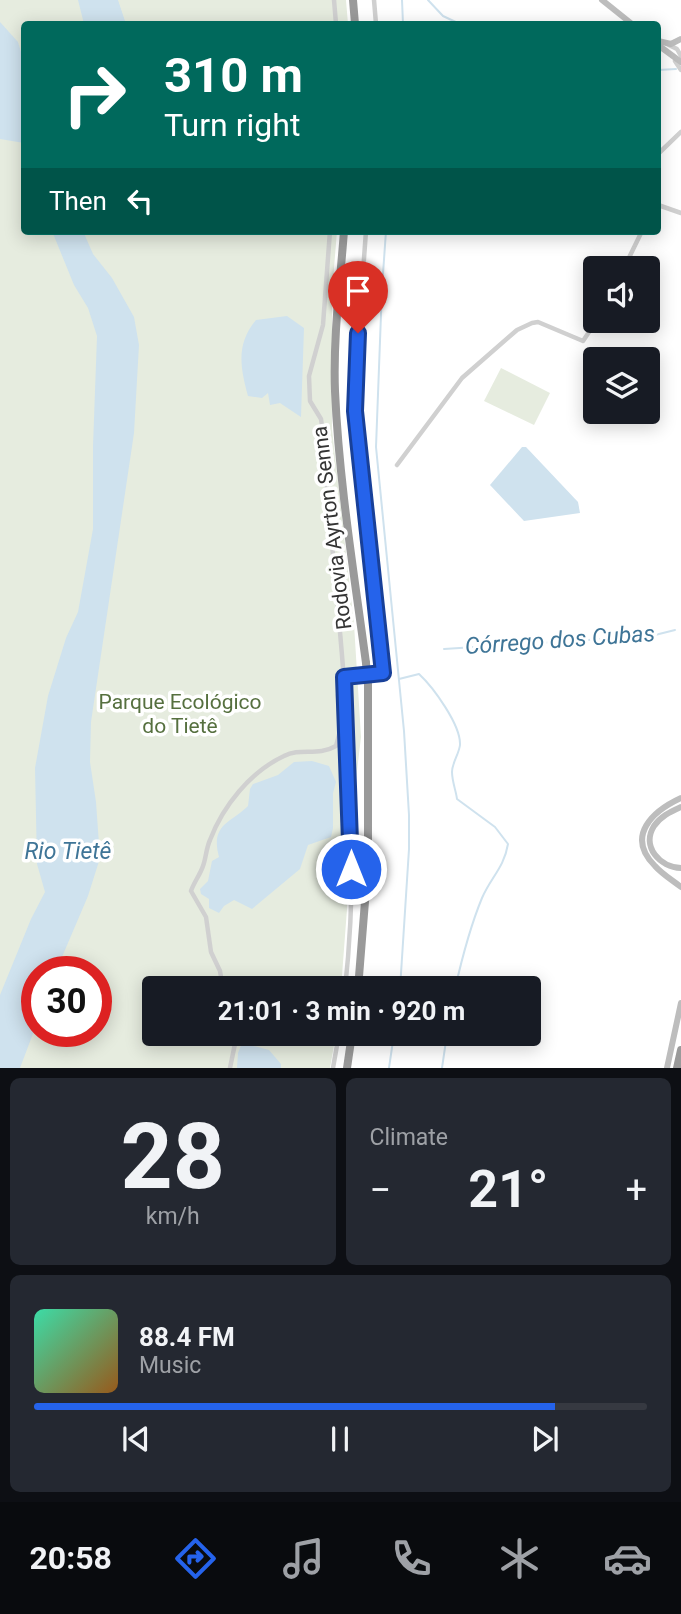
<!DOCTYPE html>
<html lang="en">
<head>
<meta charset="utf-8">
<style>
	body { margin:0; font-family:Roboto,sans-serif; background:#242831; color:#f1f3f6; height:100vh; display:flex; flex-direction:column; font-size:26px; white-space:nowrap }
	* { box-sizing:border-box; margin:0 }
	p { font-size:23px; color:#9ea1a6 }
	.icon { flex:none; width:38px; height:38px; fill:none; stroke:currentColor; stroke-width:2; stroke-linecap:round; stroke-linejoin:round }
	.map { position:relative; height:1068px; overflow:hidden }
	.side { display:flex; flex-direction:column; gap:10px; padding:10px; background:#0d0f14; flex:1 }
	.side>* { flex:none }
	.top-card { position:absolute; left:21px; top:21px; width:640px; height:214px; border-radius:7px; box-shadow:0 4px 18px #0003; background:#00695c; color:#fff; overflow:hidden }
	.controls { position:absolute; left:583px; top:256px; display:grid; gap:14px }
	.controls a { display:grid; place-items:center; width:77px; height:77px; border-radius:7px; background:#171b24; box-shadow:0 4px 18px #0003; font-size:35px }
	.speed { position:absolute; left:21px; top:956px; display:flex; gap:14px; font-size:35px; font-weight:700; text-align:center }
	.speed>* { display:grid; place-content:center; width:91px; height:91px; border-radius:50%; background:#171b24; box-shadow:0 4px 18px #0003; line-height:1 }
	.speed .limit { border:10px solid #d22; background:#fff; color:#111 }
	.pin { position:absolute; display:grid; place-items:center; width:60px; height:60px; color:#fff; margin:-72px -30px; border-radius:50% 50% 50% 0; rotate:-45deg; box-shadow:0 0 7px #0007 }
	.pin .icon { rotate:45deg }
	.me { position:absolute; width:77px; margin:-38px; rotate:0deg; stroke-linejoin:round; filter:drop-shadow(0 0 5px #0008) }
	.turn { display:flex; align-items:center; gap:24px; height:147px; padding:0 28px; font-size:32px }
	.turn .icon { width:91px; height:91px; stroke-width:2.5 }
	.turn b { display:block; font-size:49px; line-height:60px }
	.then { display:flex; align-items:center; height:66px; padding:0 28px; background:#0003; gap:14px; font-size:26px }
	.big { font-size:52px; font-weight:700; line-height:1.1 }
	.side .tile { flex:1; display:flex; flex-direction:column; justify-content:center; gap:10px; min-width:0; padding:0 24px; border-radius:10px; background:#242831 }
	.side .dial { align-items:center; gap:0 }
	.dial b { font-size:91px; line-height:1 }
	.song { display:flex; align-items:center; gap:21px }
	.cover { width:84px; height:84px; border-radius:10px; background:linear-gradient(135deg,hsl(160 70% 55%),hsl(30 70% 35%)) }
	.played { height:7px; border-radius:4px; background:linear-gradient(90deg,#2563eb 85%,#363941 85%) }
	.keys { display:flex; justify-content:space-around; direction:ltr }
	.heat { display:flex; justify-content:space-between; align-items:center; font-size:38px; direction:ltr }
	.side .tiles { flex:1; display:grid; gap:10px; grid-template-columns:1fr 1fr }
	.tile:last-child { grid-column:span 2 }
	.trip { position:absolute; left:142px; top:976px; width:399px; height:70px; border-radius:7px; background:#171b24; box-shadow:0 4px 18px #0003; font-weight:700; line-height:70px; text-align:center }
	.tabs { display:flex; height:112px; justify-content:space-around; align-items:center; background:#090b0e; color:#9ea1a6 }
	.tabs .icon { width:49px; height:49px }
	.tabs .on { color:#2563eb }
	.tabs b { font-size:32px; color:#f1f3f6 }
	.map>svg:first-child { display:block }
	.green { fill:#e6ecdf; fill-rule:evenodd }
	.water { fill:#cfe2ee }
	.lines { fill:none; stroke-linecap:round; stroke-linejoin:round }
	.stream { stroke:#cfe2ee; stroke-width:2 }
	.street { stroke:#d0d0d0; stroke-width:4.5 }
	.secondary { stroke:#bdbdbd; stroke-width:6 }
	.highway { stroke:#9a9a9a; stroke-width:8 }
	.highway-bridge { stroke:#9a9a9a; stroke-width:8 }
	.route-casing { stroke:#184099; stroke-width:18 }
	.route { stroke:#2563eb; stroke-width:12 }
	.labels { text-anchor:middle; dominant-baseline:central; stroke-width:7; stroke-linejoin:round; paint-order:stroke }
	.street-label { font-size:21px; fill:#333; stroke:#fff }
	.park-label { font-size:21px; fill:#56703f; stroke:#fff }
	.water-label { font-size:23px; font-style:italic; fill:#3f7597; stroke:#fff }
</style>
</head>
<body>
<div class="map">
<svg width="681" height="1068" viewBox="0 0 681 1068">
	<rect width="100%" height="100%" fill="#fff"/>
	<!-- green -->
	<g class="green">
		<path d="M 0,0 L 346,0 L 348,24 L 24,24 L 24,231 L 337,231 L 332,293 L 332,429 L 354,624 L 361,737 L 347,856 L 347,909 L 341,989 L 154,989 L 154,1034 L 336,1034 L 330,1068 L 0,1068 ZM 37,971 L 96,971 L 96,1031 L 37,1031 Z"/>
		<polygon points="501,368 550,393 534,425 484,401"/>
	</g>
	<!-- water -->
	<g class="water">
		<polygon points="78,0 118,0 126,24 84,24"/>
		<polygon points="0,22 18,42 24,62 24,143 0,139"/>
		<polygon points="52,231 83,231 93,254 112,278 134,317 139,345 134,433 91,722 90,762 96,802 100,858 88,896 56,971 37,971 37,1023 20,1068 0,1068 0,995 31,919 45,892 37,864 35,768 48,696 66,638 78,612 93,529 93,446 97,336 88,308 74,285"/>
		<path d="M 287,316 L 304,328 L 301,417 L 280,403 L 270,405 L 268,393 L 262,398 L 248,396 C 240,367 236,344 256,320 Z"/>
		<polygon points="522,447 526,447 578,502 580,513 524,521 490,485"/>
		<path d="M 312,761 L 329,766 L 336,782 L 333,793 L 333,828 L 331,837 L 308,845 L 300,869 L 252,909 L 234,900 L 224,906 L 219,913 L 209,908 L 209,899 L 201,894 L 200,889 L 208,881 L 212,861 L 219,857 C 210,824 231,823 248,806 L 250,789 L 253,784 L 278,775 L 294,762 Z"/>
		<polygon points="242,1043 269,1050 281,1064 281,1068 237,1068 238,1053"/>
	</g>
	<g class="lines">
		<!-- stream -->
		<g class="stream">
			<polyline points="402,0 403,24"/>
			<polyline points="428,0 443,16 460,24"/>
			<polyline points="658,70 676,69"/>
			<polyline points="386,231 382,288 376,447 404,731 409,815 409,849 400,989"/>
			<polyline points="444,649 651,636 675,630"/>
			<path d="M 399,679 L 419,674 C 433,687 461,725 460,745 C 459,754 452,763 452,772 C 452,781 456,791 457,799 L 495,827 L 508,844 C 504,868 491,877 482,898 C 470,927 462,958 455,989"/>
			<polyline points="389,1068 394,1034"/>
			<polyline points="442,1068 447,1034"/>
		</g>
		<!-- street -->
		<g class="street">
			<polyline points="334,0 336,24"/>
			<polyline points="374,0 376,24"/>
			<polyline points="669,45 677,49 681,56"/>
			<polyline points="675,61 681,70"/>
			<polyline points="658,154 681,132"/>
			<polyline points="658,205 681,213"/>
			<path d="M 330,231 L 323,325 L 309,376 L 310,401 L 321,419 L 322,426 C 335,612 366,802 345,989"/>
			<polyline points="624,268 642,231"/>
			<polyline points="397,465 462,378 517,330 532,323 538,322 583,341 597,320"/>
			<polyline points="344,677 383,673 355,411 355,382 366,231"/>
			<path d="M 223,989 L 220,971 L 211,952 L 206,917 L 191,891 C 194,882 200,875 203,866 C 206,858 206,849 210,840 C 223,806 250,772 284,756 C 301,747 317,757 336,746 L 340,731 L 338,695 L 345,692"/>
			<polyline points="230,1068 237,1034"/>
			<polyline points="333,1068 339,1034"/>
		</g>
		<!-- secondary -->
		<g class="secondary">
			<polyline points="602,0 632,24"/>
			<polyline points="658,41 671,44 681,39"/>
			<polyline points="658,45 681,62"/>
			<path d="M 681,798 C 653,811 625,836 655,866 C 662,874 672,880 681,887"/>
			<path d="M 681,807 C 670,812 661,816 654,826 C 641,847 660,867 681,868"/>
			<polyline points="667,1068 681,1003"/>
		</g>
		<!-- highway -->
		<g class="highway">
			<polyline points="353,0 355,24"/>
			<path d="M 344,231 C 340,284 333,338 335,391 C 339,482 354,573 366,663"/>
			<polyline points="358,989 368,864 368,685"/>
			<polyline points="347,1068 352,1034"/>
			<polyline points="677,1068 681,1050"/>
		</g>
		<!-- highway-bridge -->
		<polyline class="highway-bridge" points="366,663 368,685"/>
	</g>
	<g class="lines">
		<defs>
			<polyline id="route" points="351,869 344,677 383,673 355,411 358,333"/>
		</defs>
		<!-- route casing -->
		<use href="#route" class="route-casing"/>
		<!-- route -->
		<use href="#route" class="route"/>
	</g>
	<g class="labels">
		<!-- street labels -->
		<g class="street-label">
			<text transform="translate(332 528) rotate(-97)">Rodovia Ayrton Senna</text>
		</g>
		<!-- park labels -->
		<g class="park-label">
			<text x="180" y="702">Parque Ecológico<tspan x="180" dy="24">do Tietê</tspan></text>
		</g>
		<!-- water labels -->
		<g class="water-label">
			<text transform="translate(560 640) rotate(-4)">Córrego dos Cubas</text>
			<text x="68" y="851">Rio Tietê</text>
		</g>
	</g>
</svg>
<div class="controls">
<a><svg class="icon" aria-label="sound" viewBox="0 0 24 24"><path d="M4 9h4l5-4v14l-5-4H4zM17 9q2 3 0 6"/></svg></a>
<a><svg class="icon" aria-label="layers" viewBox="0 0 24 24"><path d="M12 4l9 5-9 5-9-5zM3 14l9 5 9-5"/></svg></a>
</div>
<div class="speed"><div class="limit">30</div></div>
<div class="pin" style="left:358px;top:333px;background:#d93025"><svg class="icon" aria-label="arrive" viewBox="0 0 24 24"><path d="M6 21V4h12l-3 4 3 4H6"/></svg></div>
<svg class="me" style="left:351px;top:869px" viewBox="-20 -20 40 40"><circle r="17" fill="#2563eb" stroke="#fff" stroke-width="3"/><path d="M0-11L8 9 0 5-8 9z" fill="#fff"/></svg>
<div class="trip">21:01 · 3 min · 920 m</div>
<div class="top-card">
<div class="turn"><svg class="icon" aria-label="right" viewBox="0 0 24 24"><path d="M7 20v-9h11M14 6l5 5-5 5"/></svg><div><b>310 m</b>Turn right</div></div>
<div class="then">Then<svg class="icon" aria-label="left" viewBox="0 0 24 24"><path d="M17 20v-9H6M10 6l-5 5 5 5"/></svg></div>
</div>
</div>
<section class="side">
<div class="tiles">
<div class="tile dial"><b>28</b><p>km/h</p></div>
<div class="tile"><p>Climate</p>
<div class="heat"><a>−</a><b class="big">21°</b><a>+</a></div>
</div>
<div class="tile">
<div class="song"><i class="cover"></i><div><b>88.4 FM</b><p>Music</p></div></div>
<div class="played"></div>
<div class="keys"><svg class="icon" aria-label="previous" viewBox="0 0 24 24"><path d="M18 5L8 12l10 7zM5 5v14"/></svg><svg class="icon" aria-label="pause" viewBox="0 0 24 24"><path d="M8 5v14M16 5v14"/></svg><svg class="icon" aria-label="next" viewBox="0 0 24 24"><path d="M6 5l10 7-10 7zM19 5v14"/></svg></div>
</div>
</div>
</section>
<nav class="tabs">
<b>20:58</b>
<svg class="icon on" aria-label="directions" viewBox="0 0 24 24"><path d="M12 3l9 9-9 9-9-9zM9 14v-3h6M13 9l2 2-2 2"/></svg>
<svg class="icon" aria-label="music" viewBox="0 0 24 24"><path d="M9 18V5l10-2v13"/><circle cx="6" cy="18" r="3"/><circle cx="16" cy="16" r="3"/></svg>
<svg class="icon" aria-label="phone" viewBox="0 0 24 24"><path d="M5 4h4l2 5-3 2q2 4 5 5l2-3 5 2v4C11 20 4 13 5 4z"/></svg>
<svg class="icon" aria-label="climate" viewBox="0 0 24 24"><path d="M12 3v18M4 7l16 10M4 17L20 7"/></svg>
<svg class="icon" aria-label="car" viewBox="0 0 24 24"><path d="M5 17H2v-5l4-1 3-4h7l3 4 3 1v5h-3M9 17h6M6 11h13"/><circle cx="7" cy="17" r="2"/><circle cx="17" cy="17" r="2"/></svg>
</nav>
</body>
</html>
